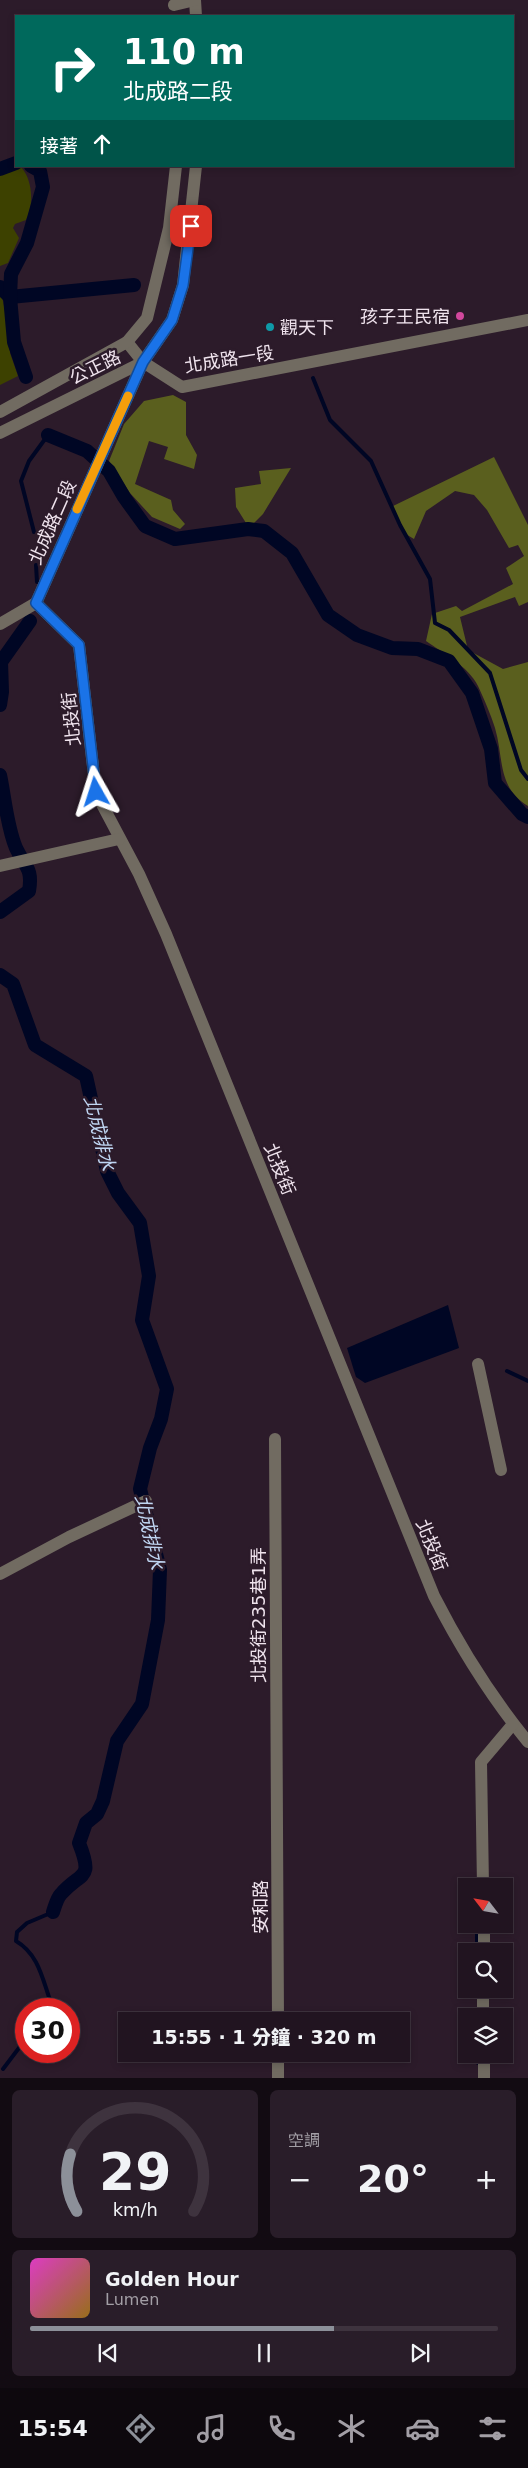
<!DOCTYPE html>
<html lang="zh-TW">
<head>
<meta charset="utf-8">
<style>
	body { margin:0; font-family:"DejaVu Sans","Noto Sans TC",sans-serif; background:#291d29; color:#f1f3f6; height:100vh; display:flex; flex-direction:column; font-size:19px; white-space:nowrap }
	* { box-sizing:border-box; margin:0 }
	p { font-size:16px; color:#a29ea5 }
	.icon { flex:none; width:28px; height:28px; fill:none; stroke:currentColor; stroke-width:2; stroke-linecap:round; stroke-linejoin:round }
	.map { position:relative; height:2078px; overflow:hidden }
	.details { display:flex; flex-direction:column; gap:12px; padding:12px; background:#120b12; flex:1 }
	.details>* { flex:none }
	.hud { position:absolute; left:15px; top:15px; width:499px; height:152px; border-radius:0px; box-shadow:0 2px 8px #0003,0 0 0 1px #3e333e; background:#00695c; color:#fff; overflow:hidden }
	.needle { width:32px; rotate:301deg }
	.buttons { position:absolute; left:458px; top:1878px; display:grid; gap:10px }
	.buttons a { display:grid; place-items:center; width:55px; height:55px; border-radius:0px; background:#211420; box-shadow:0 2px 8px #0003,0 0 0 1px #3e333e; font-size:25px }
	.speed { position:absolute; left:15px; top:1998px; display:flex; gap:10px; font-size:25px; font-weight:700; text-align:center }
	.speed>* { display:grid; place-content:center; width:65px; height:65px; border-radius:50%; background:#211420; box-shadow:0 2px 8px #0003,0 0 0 1px #3e333e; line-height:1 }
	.speed .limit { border:8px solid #d22; background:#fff; color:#111 }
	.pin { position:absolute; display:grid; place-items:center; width:42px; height:42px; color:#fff; margin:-21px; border-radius:10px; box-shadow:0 2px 8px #0006 }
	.me { position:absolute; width:55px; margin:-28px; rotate:354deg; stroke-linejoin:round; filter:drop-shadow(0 0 4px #0008) }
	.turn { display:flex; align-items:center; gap:18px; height:105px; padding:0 25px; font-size:22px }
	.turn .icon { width:65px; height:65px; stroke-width:2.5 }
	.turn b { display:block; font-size:35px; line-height:42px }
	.then { display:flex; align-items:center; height:48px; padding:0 25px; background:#0003; gap:10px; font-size:19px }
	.big { font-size:38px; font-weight:800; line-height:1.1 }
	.details .widget { flex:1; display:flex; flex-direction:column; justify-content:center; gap:8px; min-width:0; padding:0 18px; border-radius:8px; background:#291d29 }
	.details .dial { align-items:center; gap:0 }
	.dial svg { height:130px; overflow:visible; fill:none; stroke:#3e333e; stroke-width:7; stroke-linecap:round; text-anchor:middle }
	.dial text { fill:#f1f3f6; stroke:none }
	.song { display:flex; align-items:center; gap:15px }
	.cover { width:60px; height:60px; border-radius:8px; background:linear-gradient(135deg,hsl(310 70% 55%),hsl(40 70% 35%)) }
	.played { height:5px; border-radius:2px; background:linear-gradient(90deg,#8c9099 65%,#3e333e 65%) }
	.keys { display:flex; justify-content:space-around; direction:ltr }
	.heat { display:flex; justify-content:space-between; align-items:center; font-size:28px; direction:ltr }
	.details .tiles { flex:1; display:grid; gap:12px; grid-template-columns:1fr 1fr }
	.widget:last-child { grid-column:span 2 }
	.trip { position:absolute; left:118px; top:2012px; width:292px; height:50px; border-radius:0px; background:#211420; box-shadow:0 2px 8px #0003,0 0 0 1px #3e333e; font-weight:800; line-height:50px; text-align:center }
	.tab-bar { display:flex; height:80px; justify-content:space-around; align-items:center; background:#0d080d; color:#a29ea5 }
	.tab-bar .icon { width:35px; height:35px }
	.tab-bar .current { color:#8c9099 }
	.tab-bar b { font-size:22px; color:#f1f3f6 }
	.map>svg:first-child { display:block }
	.green { fill:#3d4100 }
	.forest { fill:#5a5f1e }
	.water { fill:#000624 }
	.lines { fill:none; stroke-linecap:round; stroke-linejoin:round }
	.stream { stroke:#000624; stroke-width:4 }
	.canal { stroke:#000624; stroke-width:14 }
	.minor { stroke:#716b61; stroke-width:12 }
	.route-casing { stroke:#114b97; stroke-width:12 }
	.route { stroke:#1a73e8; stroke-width:9 }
	.slow { stroke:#f59e0b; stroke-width:9 }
	.hotel-dot { fill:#d1479c; stroke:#2c1b2a; stroke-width:2 }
	.culture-dot { fill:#0f9aa8; stroke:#2c1b2a; stroke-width:2 }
	.labels { text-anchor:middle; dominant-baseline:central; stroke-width:5; stroke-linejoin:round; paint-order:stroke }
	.poi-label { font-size:18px; fill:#efe3ed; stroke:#2c1b2a; text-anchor:end }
	.street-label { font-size:18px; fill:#efe3ed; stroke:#2c1b2a }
	.water-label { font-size:19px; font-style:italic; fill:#c0d6f3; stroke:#2c1b2a }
</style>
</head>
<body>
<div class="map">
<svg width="528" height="2078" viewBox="0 0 528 2078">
	<rect width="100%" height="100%" fill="#2c1b2a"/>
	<!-- green -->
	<g class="green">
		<path d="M 21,167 C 33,180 34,205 26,220 L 15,224 L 13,228 L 19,238 L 8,263 L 0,266 L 0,175 L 9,169 Z"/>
		<polygon points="0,287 11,340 10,353 18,376 0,385"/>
	</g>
	<!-- forest -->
	<g class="forest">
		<polygon points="173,395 186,402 186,435 197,455 194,469 164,459 168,447 149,441 135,484 171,500 173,510 185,524 180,529 152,517 130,493 109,461 124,424 144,401"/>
		<path d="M 494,457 L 528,525 L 528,602 L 519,606 L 515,597 L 460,617 L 468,650 L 503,669 L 528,662 L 528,806 C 497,787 504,759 495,728 C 491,715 484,699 478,686 C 468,666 443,653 426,641 L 432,614 L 456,606 L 462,611 L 513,584 L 506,568 L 524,556 L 518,545 L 509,548 L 487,510 L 474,495 L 455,491 L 426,511 L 414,539 L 404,533 L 391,507 Z"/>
		<polygon points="291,468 263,514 254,523 246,523 236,507 235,488 261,484 259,471"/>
	</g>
	<!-- water -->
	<polygon class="water" points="448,1305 459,1348 365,1383 356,1377 347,1348"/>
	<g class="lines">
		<!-- stream -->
		<g class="stream">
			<polyline points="313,378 330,420 371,461 400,525 430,579 435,623 449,630 490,673 521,770 528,779"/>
			<polyline points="34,532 21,481 29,461 48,435"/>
			<polyline points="36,565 37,582"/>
			<polyline points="507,1371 528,1381"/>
			<polyline points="477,1924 477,1951"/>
			<path d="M 28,2009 L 50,2000 C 42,1977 38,1954 16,1941 L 17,1932 L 27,1923 L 53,1912"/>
			<polyline points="478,2054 478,2063"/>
			<polyline points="3,2069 25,2040 26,2019"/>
		</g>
		<!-- canal -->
		<g class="canal">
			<polyline points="0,169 16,163"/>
			<polyline points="0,287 10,297 134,285"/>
			<polyline points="26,377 14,342 10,297 11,274 27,243 43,187 40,171 31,166"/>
			<polyline points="48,435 87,451 109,471 124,497 145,526 175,539 248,529 264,531 292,553 328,615 357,635 392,648 418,649 449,661 472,693 491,749 495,783 522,814 528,817"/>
			<polyline points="0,705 2,692 1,662 30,621"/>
			<path d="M 0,775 C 5,799 7,827 16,848 C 25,867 33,868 29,891 L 0,912"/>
			<path d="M 0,975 L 13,984 L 35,1045 L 86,1076 L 107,1171 L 118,1193 L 140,1223 L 149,1276 L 142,1320 L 167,1389 L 161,1419 L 150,1448 L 140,1489 L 160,1570 L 158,1620 L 142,1704 L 117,1741 L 103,1801 L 97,1814 L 86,1823 L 79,1843 C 94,1881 81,1871 61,1894 C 57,1898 55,1906 53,1912"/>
		</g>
		<!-- minor -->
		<g class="minor">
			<polyline points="195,0 196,16"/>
			<polyline points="174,5 195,0"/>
			<polyline points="127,342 143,362 182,387 528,320"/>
			<polyline points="0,412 127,342 147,318 169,228 176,166"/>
			<polyline points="0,433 143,362 172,320 183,285 196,166"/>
			<path d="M 36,603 L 79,645 L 96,793 L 139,874 L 166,934 L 434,1596 C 460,1647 492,1698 528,1742"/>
			<polyline points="0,624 36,603 143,362"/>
			<polyline points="0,866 119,839"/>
			<polyline points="478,1364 501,1470"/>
			<polyline points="275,1439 278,2021"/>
			<polyline points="0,1574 69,1537 146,1501"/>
			<polyline points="483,1886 481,1762 513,1724"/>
			<polyline points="484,1951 484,1924"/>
			<polyline points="483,2016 483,1989"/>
			<polyline points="278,2054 278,2078"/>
			<polyline points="484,2054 484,2078"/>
		</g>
	</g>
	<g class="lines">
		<defs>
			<polyline id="route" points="96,792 79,645 36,603 143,362 172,320 183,285 191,226"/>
		</defs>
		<!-- route casing -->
		<use href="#route" class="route-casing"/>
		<!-- route -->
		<use href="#route" class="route"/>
		<!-- slow -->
		<polyline class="slow" points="77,509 128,396"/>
	</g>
	<!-- markers -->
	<circle class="hotel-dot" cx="460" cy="316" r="5"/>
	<circle class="culture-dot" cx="270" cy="327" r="5"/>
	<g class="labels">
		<!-- poi labels -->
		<g class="poi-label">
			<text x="450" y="316">孩子王民宿</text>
			<text x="280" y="327" text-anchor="start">觀天下</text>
		</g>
		<!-- street labels -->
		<g class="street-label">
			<text transform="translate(229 359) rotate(-9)">北成路一段</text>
			<text transform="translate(95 367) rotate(-26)">公正路</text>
			<text transform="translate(52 522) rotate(-66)">北成路二段</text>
			<text transform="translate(71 719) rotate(-96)">北投街</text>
			<text transform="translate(280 1169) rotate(68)">北投街</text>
			<text transform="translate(432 1545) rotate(68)">北投街</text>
			<text transform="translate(258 1615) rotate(-90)">北投街235巷1弄</text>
			<text transform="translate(260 1907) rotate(-90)">安和路</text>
		</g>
		<!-- water labels -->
		<g class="water-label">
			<text transform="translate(100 1133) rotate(76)">北成排水</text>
			<text transform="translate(150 1532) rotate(78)">北成排水</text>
		</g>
	</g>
</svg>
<div class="buttons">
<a><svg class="needle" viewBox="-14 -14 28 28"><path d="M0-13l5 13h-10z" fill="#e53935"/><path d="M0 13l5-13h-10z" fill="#a29ea5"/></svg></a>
<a><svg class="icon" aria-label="search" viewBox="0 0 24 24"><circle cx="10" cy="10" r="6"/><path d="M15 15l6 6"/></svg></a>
<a><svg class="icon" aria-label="layers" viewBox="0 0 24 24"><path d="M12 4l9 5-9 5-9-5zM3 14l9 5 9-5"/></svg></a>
</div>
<div class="speed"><div class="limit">30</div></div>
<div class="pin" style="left:191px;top:226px;background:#d93025"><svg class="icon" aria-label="arrive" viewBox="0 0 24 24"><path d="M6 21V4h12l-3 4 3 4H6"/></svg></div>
<svg class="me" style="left:96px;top:792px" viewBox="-20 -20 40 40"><path d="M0-17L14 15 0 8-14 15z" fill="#1a73e8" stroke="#fff" stroke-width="4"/></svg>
<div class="trip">15:55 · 1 分鐘 · 320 m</div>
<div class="hud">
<div class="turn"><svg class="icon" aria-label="right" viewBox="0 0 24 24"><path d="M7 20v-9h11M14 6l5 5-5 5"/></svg><div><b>110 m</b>北成路二段</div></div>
<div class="then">接著<svg class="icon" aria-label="ahead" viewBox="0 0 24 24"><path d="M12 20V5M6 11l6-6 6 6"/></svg></div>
</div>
</div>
<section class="details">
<div class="tiles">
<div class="widget dial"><svg viewBox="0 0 100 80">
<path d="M14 69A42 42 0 1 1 86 69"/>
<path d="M14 69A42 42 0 0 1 10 34" stroke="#8c9099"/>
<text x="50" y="56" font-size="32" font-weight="700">29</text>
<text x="50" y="72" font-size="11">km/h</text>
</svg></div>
<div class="widget"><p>空調</p>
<div class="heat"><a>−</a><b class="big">20°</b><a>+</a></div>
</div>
<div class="widget">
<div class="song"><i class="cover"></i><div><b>Golden Hour</b><p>Lumen</p></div></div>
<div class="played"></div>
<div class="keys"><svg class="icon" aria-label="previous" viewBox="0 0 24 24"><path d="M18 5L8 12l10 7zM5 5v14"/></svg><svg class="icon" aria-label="pause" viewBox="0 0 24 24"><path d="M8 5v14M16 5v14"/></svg><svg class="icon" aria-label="next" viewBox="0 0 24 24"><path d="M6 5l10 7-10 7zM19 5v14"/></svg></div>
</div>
</div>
</section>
<nav class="tab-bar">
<b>15:54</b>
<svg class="icon current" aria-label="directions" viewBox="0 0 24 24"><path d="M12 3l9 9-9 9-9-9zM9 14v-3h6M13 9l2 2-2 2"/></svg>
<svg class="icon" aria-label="music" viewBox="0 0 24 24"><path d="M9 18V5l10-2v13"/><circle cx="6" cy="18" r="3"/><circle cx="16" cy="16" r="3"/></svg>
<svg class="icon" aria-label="phone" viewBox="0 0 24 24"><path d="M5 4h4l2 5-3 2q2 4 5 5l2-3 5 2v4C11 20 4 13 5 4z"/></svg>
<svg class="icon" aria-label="climate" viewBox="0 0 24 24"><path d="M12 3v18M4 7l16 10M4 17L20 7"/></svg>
<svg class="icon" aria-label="car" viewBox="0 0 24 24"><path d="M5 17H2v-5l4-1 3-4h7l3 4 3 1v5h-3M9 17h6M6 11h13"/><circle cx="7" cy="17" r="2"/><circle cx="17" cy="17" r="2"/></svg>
<svg class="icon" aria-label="filters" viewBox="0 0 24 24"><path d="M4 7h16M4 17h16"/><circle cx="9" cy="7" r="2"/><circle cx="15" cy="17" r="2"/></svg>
</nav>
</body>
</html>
